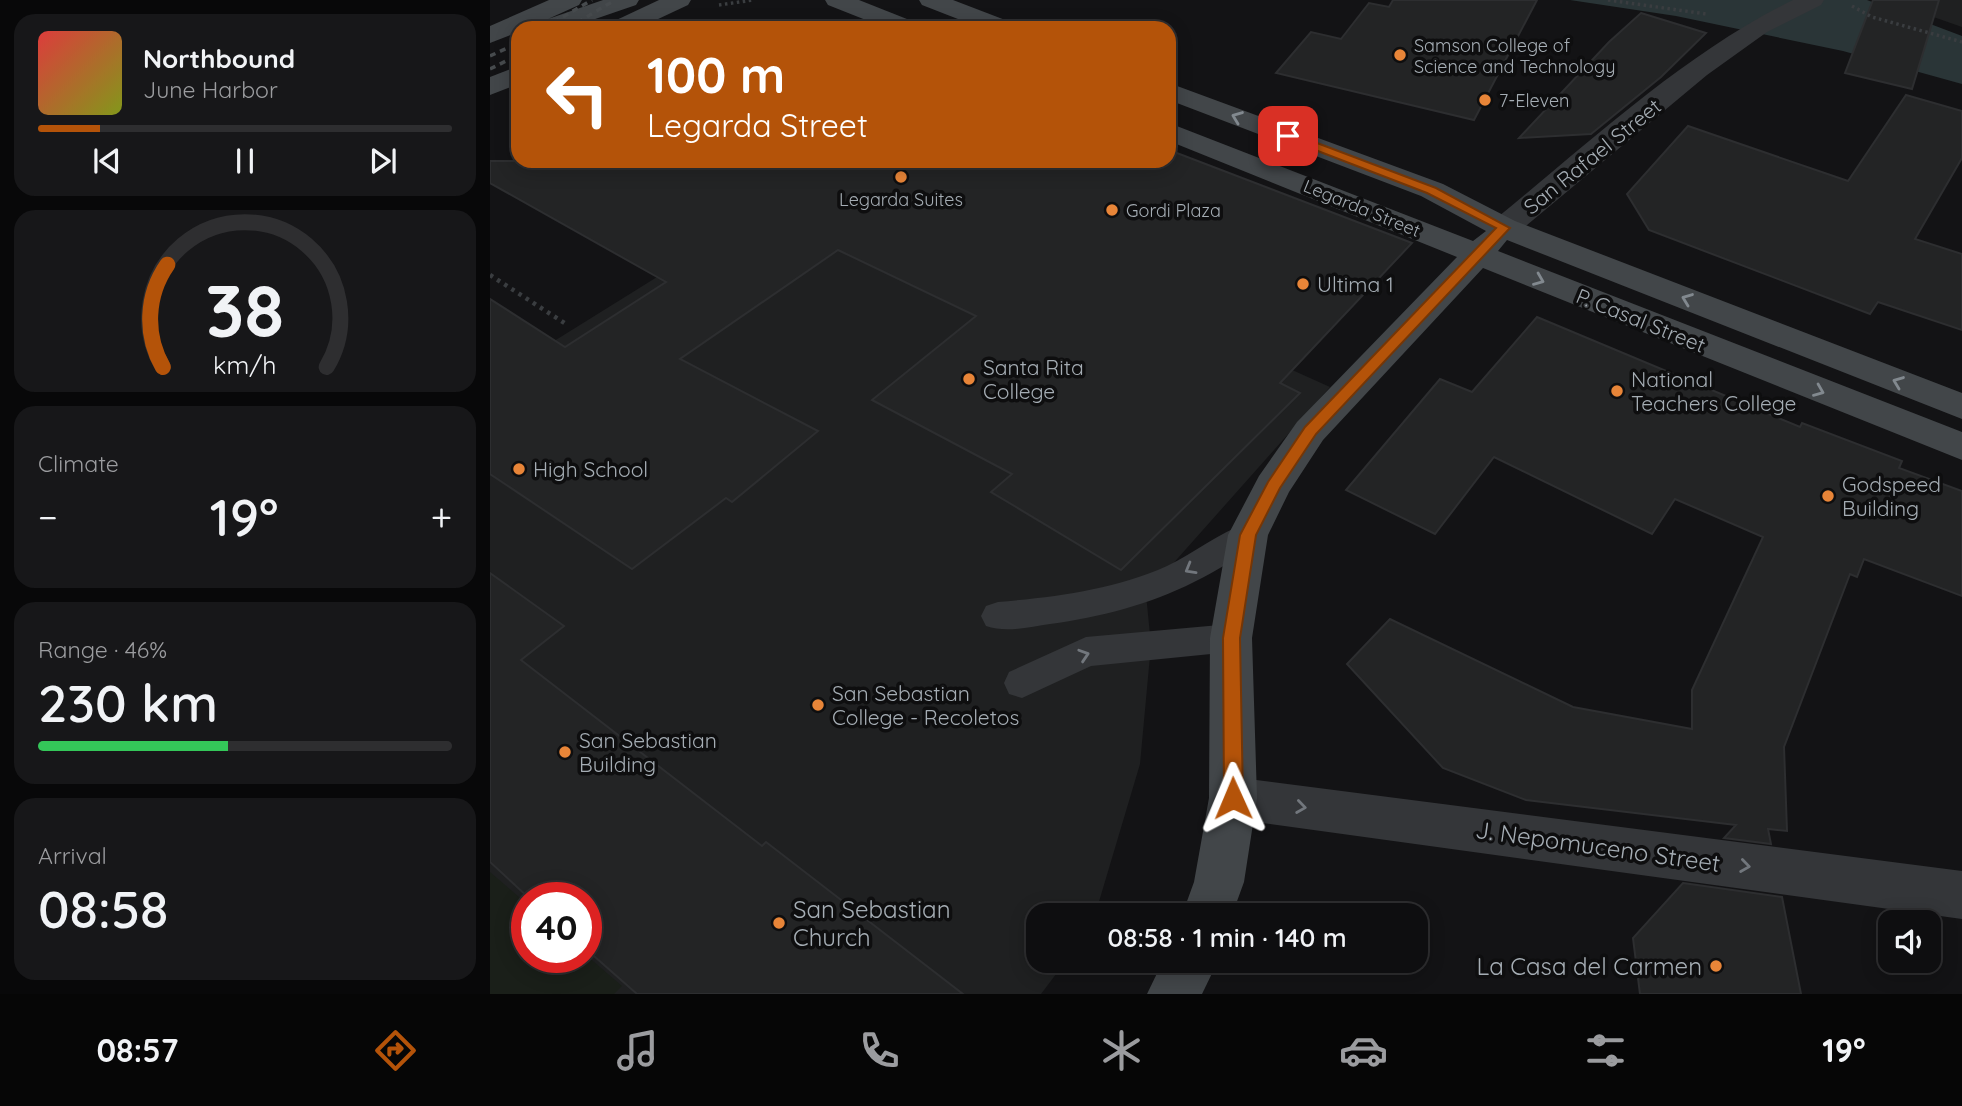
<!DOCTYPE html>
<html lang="en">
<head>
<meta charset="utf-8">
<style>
	body { margin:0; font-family:Quicksand,sans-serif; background:#171719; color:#f1f3f6; height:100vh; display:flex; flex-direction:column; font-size:26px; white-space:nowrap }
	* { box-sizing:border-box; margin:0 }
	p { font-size:23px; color:#9b9c9f }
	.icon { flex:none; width:38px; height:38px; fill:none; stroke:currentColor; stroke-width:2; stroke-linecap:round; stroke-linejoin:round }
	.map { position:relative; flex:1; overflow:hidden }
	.details { display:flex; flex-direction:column; gap:14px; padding:14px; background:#080809; width:490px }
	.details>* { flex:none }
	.top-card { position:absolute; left:21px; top:21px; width:665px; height:147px; border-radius:21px; box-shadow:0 4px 18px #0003,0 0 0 2px #2e2e30; background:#b45309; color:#fff; overflow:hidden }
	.fabs { position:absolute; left:1388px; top:910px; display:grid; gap:14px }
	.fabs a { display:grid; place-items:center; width:63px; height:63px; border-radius:14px; background:#0e0e10; box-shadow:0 4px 18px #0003,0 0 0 2px #2e2e30; font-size:35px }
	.speed { position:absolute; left:21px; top:882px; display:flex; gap:14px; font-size:35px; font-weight:700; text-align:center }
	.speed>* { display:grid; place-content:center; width:91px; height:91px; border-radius:50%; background:#0e0e10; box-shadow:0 4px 18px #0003,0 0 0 2px #2e2e30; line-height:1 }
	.speed .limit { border:10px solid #d22; background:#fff; color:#111 }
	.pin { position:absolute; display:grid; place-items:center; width:60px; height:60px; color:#fff; margin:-30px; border-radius:14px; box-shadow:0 4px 10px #0006 }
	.me { position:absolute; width:77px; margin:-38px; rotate:359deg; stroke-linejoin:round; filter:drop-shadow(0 0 5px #0008) }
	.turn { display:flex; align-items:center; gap:24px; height:147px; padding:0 21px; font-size:32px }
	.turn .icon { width:91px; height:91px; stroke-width:2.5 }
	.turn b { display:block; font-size:49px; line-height:60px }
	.big { font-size:52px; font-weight:600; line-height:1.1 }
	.details .card { flex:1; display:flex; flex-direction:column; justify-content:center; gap:10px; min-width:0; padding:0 24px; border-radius:21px; background:#171719 }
	.details .dial { align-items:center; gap:0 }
	.dial svg { height:182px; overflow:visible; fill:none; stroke:#2e2e30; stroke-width:7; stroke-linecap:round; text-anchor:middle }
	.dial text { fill:#f1f3f6; stroke:none }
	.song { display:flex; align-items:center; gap:21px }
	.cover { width:84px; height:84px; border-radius:10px; background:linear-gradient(135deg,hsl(0 70% 55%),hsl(70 70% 35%)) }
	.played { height:7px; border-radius:4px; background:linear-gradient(90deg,#b45309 15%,#2e2e30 15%) }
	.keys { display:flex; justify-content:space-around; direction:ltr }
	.heat { display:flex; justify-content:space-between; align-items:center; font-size:38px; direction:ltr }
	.charge { height:10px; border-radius:5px; background:linear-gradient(90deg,#34c759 46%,#2e2e30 0) }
	.trip { position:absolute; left:536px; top:903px; width:402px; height:70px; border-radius:21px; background:#0e0e10; box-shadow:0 4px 18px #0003,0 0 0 2px #2e2e30; font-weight:600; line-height:70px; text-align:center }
	.tabs { display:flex; height:112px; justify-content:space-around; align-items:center; background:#060606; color:#9b9c9f }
	.tabs .icon { width:49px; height:49px }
	.tabs .selected { color:#b45309 }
	.tabs b { font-size:32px; color:#f1f3f6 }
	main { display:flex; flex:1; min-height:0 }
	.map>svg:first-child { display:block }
	.built { fill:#1f2021; fill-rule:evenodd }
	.green { fill:#1a1f19 }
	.water { fill:#2a3537 }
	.building { fill:#232425; stroke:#2d2e30; stroke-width:2 }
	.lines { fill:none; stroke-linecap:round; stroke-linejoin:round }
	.path-far1 { stroke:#3a3d40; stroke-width:3.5; stroke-dasharray:2.5 3.5; stroke-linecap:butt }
	.path { stroke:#3a3d40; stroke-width:4.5; stroke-dasharray:3.5 5; stroke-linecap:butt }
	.lane { fill:#343639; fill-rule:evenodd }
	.street { fill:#343639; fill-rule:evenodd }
	.secondary { fill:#424649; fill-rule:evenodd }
	.rail { stroke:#474b4e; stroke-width:3.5; stroke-dasharray:6 5; stroke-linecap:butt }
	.oneway { stroke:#82898f }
	.oneway2 { stroke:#72777d }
	.route { fill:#b45309; stroke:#753606; stroke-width:2 }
	.poi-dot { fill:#e88538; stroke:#0e0e0f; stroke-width:2.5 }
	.labels { text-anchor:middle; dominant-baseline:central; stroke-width:7; stroke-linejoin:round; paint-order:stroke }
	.far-poi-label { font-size:18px; fill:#a5adb4; stroke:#0e0e0f; text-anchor:start }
	.far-street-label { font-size:18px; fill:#a5adb4; stroke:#0e0e0f }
	.street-label { font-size:21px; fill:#a5adb4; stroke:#0e0e0f }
	.poi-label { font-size:21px; fill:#a5adb4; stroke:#0e0e0f; text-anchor:start }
	.near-street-label { font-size:24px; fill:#a5adb4; stroke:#0e0e0f }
	.near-poi-label { font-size:24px; fill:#a5adb4; stroke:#0e0e0f; text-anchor:start }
</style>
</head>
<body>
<main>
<section class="details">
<div class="card">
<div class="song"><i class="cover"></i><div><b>Northbound</b><p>June Harbor</p></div></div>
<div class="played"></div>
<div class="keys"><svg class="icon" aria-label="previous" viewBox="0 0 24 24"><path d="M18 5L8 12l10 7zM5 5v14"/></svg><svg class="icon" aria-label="pause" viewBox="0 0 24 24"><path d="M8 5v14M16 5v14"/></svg><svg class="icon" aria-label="next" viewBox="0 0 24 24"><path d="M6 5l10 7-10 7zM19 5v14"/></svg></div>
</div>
<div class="card dial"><svg viewBox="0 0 100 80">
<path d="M14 69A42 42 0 1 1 86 69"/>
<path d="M14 69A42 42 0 0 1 16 24" stroke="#b45309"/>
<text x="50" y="56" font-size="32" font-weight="700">38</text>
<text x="50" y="72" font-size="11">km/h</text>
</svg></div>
<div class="card"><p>Climate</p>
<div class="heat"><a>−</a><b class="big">19°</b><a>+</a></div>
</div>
<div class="card"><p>Range · 46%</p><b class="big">230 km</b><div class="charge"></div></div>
<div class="card"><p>Arrival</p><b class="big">08:58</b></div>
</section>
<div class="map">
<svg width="1472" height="994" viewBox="0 0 1472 994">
	<rect width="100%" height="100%" fill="#131315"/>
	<!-- built -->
	<g class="built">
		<polygon points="1395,0 1472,0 1472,27"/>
		<path d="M 347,165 L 840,387 L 656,594 L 661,645 L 650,764 L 605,915 L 548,915 L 548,961 L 576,961 L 551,994 L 0,994 L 0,381 ZM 37,898 L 96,898 L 96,957 L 37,957 Z"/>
	</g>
	<!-- green -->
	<polygon class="green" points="0,872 37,904 37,957 96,955 132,986 124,994 0,994"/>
	<!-- water -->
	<polygon class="water" points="1080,0 1377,0 1472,36 1472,84 1353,51 1186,16"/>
	<!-- building -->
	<g class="building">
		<polygon points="903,0 1047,0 984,120 786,73 821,32 851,39 879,3 899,7"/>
		<polygon points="1383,0 1449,0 1422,89 1355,73"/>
		<polygon points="1151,13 1216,33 1171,77 1101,134 1029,138 1119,42"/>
		<polygon points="1416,95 1472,111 1472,158 1425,239 1472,254 1472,330 1388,302 1380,314 1159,230 1137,194 1198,126 1358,181"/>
		<polygon points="679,150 922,243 790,383 810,393 631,570 501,492 522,474 382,400 486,316 348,250 190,359 328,431 242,502 236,498 142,569 0,474 0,299 75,347 176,282 0,183 0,161 679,161"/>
		<polygon points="1047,317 1310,427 1312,423 1412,461 1409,468 1472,491 1472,596 1374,559 1367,577 1360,574 1294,747 1297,831 1278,829 1281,844 1234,838 1246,825 1036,800 953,768 857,664 900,619 1083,707 1202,729 1202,690 1273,537 1185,499 1162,534 1004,457 945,534 856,490 950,379 982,392"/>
		<polygon points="0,573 74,626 31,660 272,846 276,842 473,994 147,994 96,949 96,898 39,898 0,862"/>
		<polygon points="1193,883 1292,897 1311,994 1150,994 1143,938"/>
	</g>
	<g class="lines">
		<!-- path-far1 -->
		<g class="path-far1">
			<polyline points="1118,0 1216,14"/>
			<polyline points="229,5 263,0"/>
			<polyline points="1362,6 1382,17 1472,42"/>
		</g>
		<!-- path -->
		<polyline class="path" points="0,275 76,324"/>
		<!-- lane -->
		<g class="lane">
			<path d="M 758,523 L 769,526 L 774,535 L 769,544 C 748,557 727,571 704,582 C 659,605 610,617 560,624 C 539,627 516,633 496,626 L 491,616 L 496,606 L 508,602 C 566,597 623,590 677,566 C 705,553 729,532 758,523 Z"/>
			<polygon points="741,624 753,628 758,638 753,648 741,652 601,666 532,698 519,694 514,683 519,672 596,637"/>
		</g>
		<!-- street -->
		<g class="street">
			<path d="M 1303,0 L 1334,0 L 1331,5 L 1277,32 L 1217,75 L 1025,235 L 1014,237 L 1003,235 L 999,228 L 1003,221 C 1098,144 1193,54 1303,0 Z"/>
			<polygon points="743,777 1472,871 1472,919 743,819 726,813 719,798 726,783"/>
		</g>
		<!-- secondary -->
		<g class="secondary">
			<polygon points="59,0 92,0 89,5 58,19 113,0 149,0 146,5 79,28 46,28 48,23 37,28 28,28 28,32 0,43 0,26"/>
			<polygon points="169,0 201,0 198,5 149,28 116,28 120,23"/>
			<polygon points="335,0 369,0 427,23 431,28 396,28 338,5"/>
			<polygon points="429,0 463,0 523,23 527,28 491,28 432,5"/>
			<polygon points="28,66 28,84 0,95 0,77"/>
			<polygon points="679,83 953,184 1025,221 1472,393 1472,419 1017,240 1008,251 1472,432 1472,460 993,268 833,440 799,492 778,535 762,638 767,798 754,882 742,915 692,915 704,882 719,798 720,638 738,535 769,476 807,422 967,257 679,141 679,123 983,241 996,231 931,196 679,100"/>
			<polygon points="673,961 728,961 712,994 657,994"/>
		</g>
		<!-- rail -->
		<g class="rail">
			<polyline points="54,28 102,0"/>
			<polyline points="78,28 125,0"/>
			<polyline points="0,56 28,43"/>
			<polyline points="0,69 28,55"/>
		</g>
	</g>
	<!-- one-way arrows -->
	<defs><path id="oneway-chevron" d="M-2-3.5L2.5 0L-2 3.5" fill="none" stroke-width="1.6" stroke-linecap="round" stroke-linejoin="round" transform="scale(1.75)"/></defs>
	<g class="oneway">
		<use href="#oneway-chevron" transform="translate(747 117) rotate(-159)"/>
		<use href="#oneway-chevron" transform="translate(1049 280) rotate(22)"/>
		<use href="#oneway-chevron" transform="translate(1197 299) rotate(-159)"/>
		<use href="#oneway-chevron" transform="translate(1408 382) rotate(-159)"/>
		<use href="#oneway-chevron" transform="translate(1329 391) rotate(22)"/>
	</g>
	<g class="oneway2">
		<use href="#oneway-chevron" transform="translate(700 569) rotate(150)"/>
		<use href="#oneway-chevron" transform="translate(594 655) rotate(-18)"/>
		<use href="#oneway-chevron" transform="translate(811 807) rotate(8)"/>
		<use href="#oneway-chevron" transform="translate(1255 866) rotate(8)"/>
	</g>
	<!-- route -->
	<polygon class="route" points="798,132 946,188 1020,228 826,434 790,488 766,535 750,638 753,798 750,804 743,807 737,804 734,798 733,638 750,535 778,482 815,427 1006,228 937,193 794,138 794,133"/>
	<!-- markers -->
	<g class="poi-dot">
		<circle cx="910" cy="55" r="7"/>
		<circle cx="995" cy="100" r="7"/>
		<circle cx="411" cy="177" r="7"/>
		<circle cx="622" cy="210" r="7"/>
		<circle cx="813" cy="284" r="7"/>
		<circle cx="479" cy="379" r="7"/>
		<circle cx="1127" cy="391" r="7"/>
		<circle cx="29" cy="469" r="7"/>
		<circle cx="1338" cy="496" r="7"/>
		<circle cx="328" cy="705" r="7"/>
		<circle cx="75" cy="752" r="7"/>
		<circle cx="289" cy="923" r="7"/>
		<circle cx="1226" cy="966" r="7"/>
	</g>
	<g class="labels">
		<!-- far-poi labels -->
		<g class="far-poi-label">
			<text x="924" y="45">Samson College of<tspan x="924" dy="21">Science and Technology</tspan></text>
			<text x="1009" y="100">7-Eleven</text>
			<text x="411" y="199" text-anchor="middle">Legarda Suites</text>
			<text x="636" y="210">Gordi Plaza</text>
		</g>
		<!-- far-street labels -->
		<g class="far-street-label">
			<text transform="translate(872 208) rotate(22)">Legarda Street</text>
		</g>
		<!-- street labels -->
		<g class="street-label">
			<text transform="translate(1102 156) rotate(-39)">San Rafael Street</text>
			<text transform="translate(1151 320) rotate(22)">P. Casal Street</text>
		</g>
		<!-- poi labels -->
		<g class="poi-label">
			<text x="827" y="284">Ultima 1</text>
			<text x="493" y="367">Santa Rita<tspan x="493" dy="24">College</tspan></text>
			<text x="1141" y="379">National<tspan x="1141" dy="24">Teachers College</tspan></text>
			<text x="43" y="469">High School</text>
			<text x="1352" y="484">Godspeed<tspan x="1352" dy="24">Building</tspan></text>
			<text x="342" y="693">San Sebastian<tspan x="342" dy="24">College - Recoletos</tspan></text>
			<text x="89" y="740">San Sebastian<tspan x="89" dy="24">Building</tspan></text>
		</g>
		<!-- near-street labels -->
		<g class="near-street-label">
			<text transform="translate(1108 846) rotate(8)">J. Nepomuceno Street</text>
		</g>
		<!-- near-poi labels -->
		<g class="near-poi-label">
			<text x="303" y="909">San Sebastian<tspan x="303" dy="28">Church</tspan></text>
			<text x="1212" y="966" text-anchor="end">La Casa del Carmen</text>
		</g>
	</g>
</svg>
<div class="fabs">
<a><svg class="icon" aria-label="sound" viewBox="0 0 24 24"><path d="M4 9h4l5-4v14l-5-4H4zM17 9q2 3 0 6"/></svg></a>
</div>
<div class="speed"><div class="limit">40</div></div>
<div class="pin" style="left:798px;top:136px;background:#d93025"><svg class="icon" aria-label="arrive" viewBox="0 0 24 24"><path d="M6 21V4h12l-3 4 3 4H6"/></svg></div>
<svg class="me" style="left:743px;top:798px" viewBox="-20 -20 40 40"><path d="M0-17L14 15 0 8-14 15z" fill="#b45309" stroke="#fff" stroke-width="4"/></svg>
<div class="trip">08:58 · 1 min · 140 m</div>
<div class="top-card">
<div class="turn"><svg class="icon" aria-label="left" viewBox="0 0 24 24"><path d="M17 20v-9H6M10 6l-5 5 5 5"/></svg><div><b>100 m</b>Legarda Street</div></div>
</div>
</div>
</main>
<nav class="tabs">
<b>08:57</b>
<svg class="icon selected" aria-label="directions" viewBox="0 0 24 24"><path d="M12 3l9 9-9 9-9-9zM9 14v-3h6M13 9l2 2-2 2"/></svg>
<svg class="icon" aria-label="music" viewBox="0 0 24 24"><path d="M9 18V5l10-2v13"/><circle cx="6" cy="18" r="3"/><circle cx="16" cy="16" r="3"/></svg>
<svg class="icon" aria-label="phone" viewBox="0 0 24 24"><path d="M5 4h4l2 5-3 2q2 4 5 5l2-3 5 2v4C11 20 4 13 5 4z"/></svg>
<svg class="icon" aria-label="climate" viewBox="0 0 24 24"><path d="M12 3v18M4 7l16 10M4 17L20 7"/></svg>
<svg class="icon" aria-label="car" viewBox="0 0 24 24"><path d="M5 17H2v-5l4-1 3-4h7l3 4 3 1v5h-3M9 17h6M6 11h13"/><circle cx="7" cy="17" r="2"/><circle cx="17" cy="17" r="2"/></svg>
<svg class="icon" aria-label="filters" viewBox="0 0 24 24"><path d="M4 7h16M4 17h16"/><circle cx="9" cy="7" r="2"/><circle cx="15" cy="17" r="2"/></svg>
<b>19°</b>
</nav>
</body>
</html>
